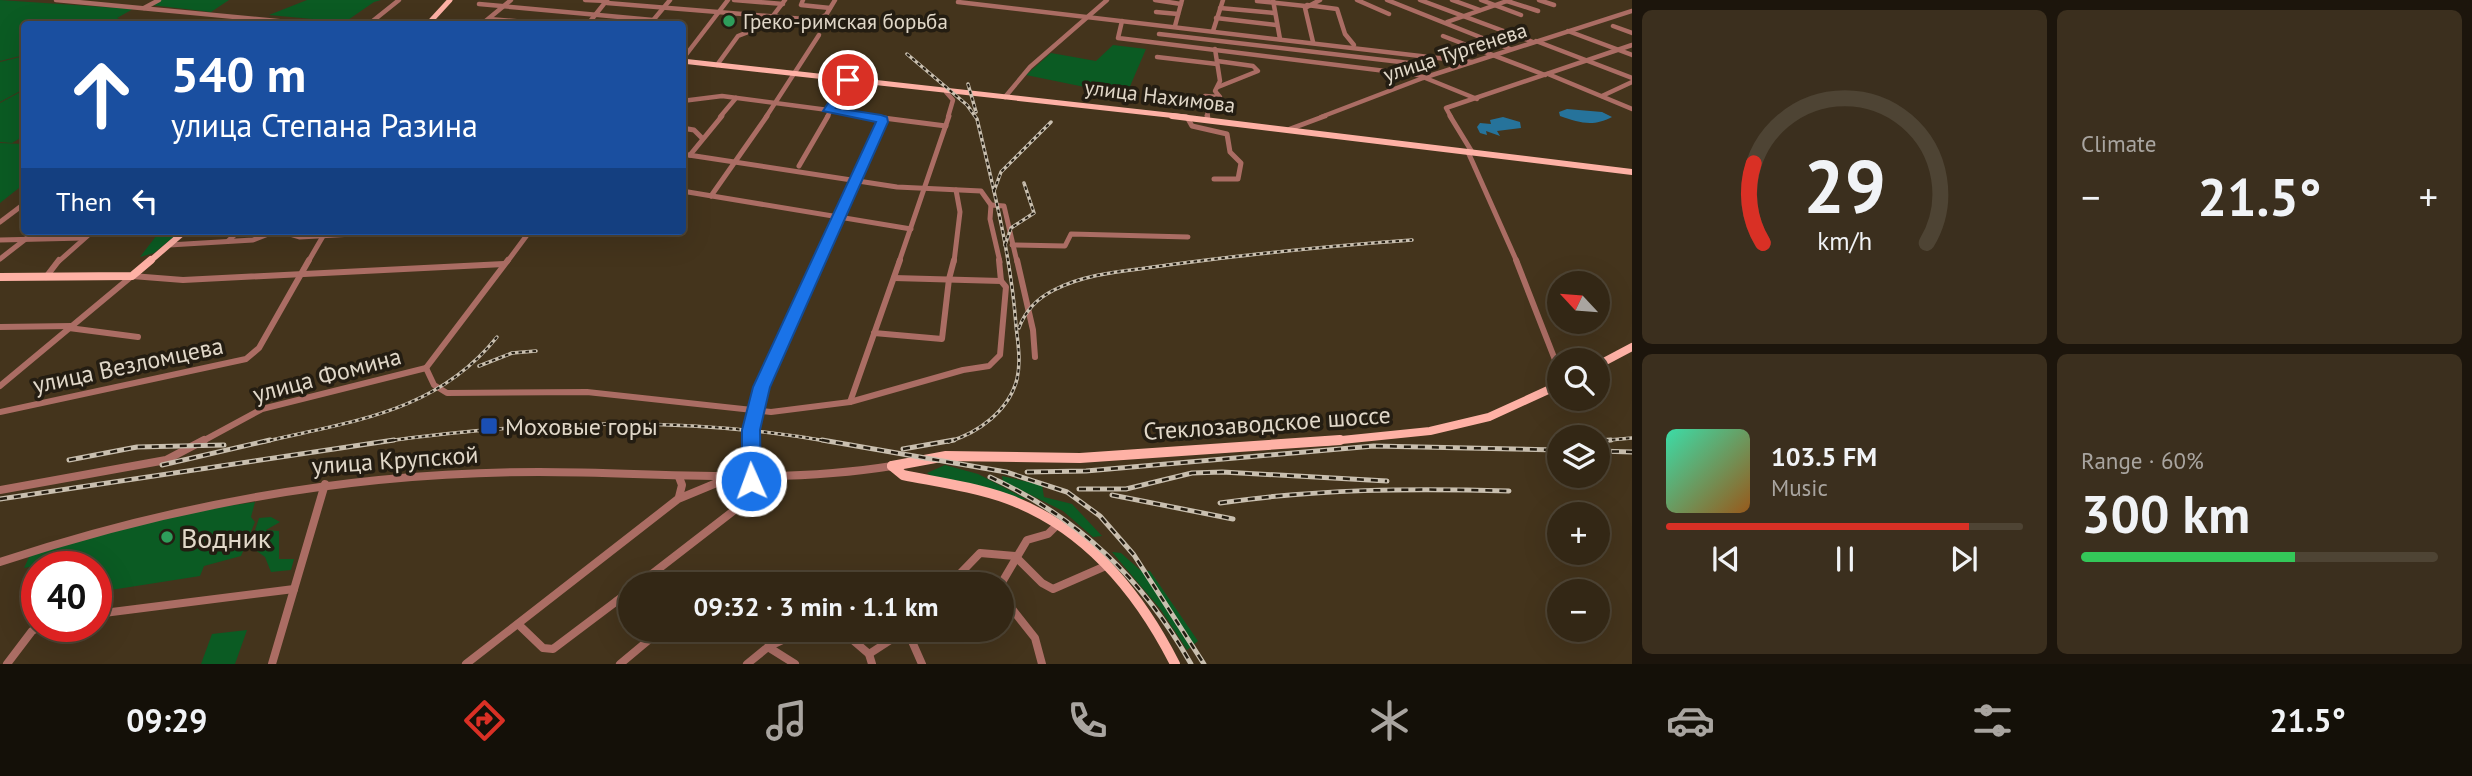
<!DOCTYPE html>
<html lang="en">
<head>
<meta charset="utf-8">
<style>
	body { margin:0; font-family:"PT Sans",sans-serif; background:#3b2f1e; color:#f1f3f6; height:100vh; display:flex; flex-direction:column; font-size:26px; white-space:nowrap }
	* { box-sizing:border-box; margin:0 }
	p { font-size:23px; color:#a9a5a0 }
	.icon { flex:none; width:38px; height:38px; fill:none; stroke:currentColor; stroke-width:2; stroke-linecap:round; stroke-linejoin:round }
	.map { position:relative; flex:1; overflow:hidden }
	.sheet { display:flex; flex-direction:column; gap:10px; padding:10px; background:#1c150c; width:840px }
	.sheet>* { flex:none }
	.guide { position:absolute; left:21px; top:21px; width:665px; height:214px; border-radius:7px; box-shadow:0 7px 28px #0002,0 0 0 2px #4e4434; background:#1a4fa0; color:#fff; overflow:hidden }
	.needle { width:46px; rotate:296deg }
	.controls { position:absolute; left:1547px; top:271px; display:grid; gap:14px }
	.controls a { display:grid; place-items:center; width:63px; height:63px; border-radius:50%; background:#332715; box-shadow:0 7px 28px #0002,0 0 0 2px #4e4434; font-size:35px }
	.speed { position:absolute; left:21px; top:551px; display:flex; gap:14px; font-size:35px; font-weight:700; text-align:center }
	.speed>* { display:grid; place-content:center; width:91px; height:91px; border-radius:50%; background:#332715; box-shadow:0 7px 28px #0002,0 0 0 2px #4e4434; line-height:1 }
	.speed .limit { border:10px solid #d22; background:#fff; color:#111 }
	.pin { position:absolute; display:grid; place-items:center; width:60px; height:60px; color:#fff; margin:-30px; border:4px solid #fff; border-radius:50%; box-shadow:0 2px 7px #0007 }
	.me { position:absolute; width:77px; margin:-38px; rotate:358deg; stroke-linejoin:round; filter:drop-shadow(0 0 5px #0008) }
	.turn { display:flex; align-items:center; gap:24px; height:147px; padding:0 35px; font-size:32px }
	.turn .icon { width:91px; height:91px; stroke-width:2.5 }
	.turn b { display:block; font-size:49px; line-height:60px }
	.then { display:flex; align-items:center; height:66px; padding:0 35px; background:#0003; gap:14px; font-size:26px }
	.big { font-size:52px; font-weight:800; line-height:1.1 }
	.sheet .card { flex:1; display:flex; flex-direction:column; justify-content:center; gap:10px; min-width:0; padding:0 24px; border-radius:10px; background:#3b2f1e }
	.sheet .dial { align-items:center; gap:0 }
	.dial svg { height:182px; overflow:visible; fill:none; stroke:#4e4434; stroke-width:7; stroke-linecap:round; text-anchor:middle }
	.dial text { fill:#f1f3f6; stroke:none }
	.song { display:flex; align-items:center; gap:21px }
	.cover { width:84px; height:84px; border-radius:10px; background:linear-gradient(135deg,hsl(160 70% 55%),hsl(30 70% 35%)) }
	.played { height:7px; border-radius:4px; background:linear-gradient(90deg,#d93025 85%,#4e4434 85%) }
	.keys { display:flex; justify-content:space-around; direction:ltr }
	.heat { display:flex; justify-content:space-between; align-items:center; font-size:38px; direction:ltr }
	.charge { height:10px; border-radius:5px; background:linear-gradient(90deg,#34c759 60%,#4e4434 0) }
	.sheet .tiles { flex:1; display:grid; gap:10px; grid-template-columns:repeat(2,1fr) }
	.trip { position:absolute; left:618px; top:572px; width:396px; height:70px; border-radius:35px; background:#332715; box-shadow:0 7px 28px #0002,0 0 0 2px #4e4434; font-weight:800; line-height:70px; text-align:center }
	.tabs { display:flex; height:112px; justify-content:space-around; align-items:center; background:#141008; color:#a9a5a0 }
	.tabs .icon { width:49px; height:49px }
	.tabs .on { color:#d93025 }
	.tabs b { font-size:32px; color:#f1f3f6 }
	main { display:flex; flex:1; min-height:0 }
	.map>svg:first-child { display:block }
	.green { fill:#0b5b23 }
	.water { fill:#26739b }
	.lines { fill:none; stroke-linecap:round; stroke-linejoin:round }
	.minor-far3 { stroke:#ab6d64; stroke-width:4.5 }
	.minor-far2 { stroke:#ab6d64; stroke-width:5 }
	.minor-far1 { stroke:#ab6d64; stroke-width:6 }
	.minor { stroke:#ab6d64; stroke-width:8 }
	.major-far3 { stroke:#feb1a5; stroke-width:5 }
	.major-far2 { stroke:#feb1a5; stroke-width:6 }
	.major-far1 { stroke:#feb1a5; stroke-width:8 }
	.major { stroke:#feb1a5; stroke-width:10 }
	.rail-far1-casing { stroke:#c9bfaf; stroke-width:3.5 }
	.rail-casing { stroke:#c9bfaf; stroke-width:5 }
	.rail-far1 { stroke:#241d12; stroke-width:2; stroke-dasharray:3.5; stroke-linecap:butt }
	.rail { stroke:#241d12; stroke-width:2.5; stroke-dasharray:7; stroke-linecap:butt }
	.route { fill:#1a73e8; stroke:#114b97; stroke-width:2 }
	.leisure-dot { fill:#2e9e5b; stroke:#241d12; stroke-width:2.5 }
	.transit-dot { fill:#1a4fb4; stroke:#241d12; stroke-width:2.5 }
	.labels { text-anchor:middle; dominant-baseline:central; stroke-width:7; stroke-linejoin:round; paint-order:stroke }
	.far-poi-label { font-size:21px; fill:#e1d8c9; stroke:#241d12; text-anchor:start }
	.far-street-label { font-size:21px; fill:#e1d8c9; stroke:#241d12 }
	.street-label { font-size:24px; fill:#e1d8c9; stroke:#241d12 }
	.poi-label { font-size:24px; fill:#e1d8c9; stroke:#241d12; text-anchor:start }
	.near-poi-label { font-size:28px; fill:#e1d8c9; stroke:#241d12; text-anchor:start }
</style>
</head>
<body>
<main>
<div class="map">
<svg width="1632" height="664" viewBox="0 0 1632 664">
	<rect width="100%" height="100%" fill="#44341c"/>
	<!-- green -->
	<g class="green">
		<polygon points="0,0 133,9 117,18 122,20 115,24 24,24 24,55 0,61"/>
		<polygon points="160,0 229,0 211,12 151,5"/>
		<polygon points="307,0 381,0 374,2 345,22 269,15"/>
		<polygon points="1113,45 1146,49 1128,91 1115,89 1114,93 1026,75 1051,53 1096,61"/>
		<polygon points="24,56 24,89 0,102 0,62"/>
		<polygon points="24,90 24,136 12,143 0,142 0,103"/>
		<polygon points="0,143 24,144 24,184 0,203"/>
		<polygon points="160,231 181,231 154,253 140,257"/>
		<polygon points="945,465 978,474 1026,499 1012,499 934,478 927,473"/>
		<polygon points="1002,476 1042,485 1044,497 1072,504 1102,536 1093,537 1063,511 1003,481"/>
		<polygon points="255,502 251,517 255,522 241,556 204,566 200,576 98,592 96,596 96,567 75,567 82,557 24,568 30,555 172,514"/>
		<polygon points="271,517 280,522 266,530 279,531 279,559 294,559 291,570 271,572 265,557 250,546 259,518"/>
		<polygon points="1112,552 1121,553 1140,570 1150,571 1198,641 1187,650 1161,610"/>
		<polygon points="247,630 235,664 201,664 212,634"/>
	</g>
	<!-- water -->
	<g class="water">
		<path d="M 1567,109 L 1602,112 L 1612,117 C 1593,127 1580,123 1560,116 L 1559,112 Z"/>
		<polygon points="1503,117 1520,122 1521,128 1497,131 1500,136 1486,131 1487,135 1480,133 1477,127 1480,123 1491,124 1490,120"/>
	</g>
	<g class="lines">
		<!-- minor-far3 -->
		<g class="minor-far3">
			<polyline points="56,0 309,24"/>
			<polyline points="585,0 607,1"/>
			<polyline points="734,0 783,4"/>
			<polyline points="803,0 801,5 830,8"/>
			<polyline points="1155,0 1181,4"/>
			<polyline points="1273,0 1280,39"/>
			<polyline points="1357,0 1389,14"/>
			<polyline points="1387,0 1510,49"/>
			<polyline points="1420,0 1533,42"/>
			<polyline points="1452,0 1480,10"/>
			<polyline points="1481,0 1521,15"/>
			<polyline points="1539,0 1554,5"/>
			<polyline points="1257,1 1305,6"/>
			<polyline points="1507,1 1538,11"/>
			<polyline points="958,2 1472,62"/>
			<polyline points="607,3 816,20 826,15 835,0"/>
			<polyline points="479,4 653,20"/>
			<polyline points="1307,5 1337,9 1345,34 1354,45"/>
			<polyline points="144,8 159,0"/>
			<polyline points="1220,8 1274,13"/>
			<polyline points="1156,12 1178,14"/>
			<polyline points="1216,18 1276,25"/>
			<polyline points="489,19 550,24"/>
			<polyline points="1122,21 1118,38 1418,75 1477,99"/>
			<polyline points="1447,22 1510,0"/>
			<polyline points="369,24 399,0"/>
			<polyline points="482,24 511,0"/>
			<polyline points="588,24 607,0"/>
			<polyline points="650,24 670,0"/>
			<polyline points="1175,26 1182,0"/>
			<polyline points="1613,26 1632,33"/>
			<polyline points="1213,31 1223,0"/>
			<polyline points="1568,31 1632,55"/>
			<polyline points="1159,34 1418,64"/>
			<polyline points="1443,36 1545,75"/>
			<polyline points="1536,41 1632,78"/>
			<polyline points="1313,42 1305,8 1320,0"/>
			<polyline points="1157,57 1217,64"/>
			<polyline points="682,60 728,0"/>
			<polyline points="1217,61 1253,66 1258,71 1218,87"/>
			<polyline points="717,65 738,36 766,25 785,0"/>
			<polyline points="1548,74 1632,109"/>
			<polyline points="946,92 953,100 948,117"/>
			<polyline points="1602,96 1632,82"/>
			<polyline points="1005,97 1030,67 1107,0"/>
			<polyline points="682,101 722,96 881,117"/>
			<polyline points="720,117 736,98"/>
			<polyline points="766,117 819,35"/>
			<polyline points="827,117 848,80"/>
			<polyline points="1208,117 1205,96 1220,97 1215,91 1220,81 1215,49"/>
			<polyline points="1321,117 1423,78 1632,11"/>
			<polyline points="1451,117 1446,108 1632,45"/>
		</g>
		<!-- minor-far2 -->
		<g class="minor-far2">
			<polyline points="868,116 946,126"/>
			<polyline points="1207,116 1208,120"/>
			<polyline points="1450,116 1472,152"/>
			<polyline points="1187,117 1192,126 1227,134 1230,152 1241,163 1238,179 1214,179"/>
			<polyline points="682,128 694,130 702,138"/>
			<polyline points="1290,129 1325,116"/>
			<polyline points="1468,152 1517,262"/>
			<polyline points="682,154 897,187 981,191 991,205 990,219 1000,262"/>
			<polyline points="690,155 722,116"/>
			<polyline points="799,166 828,116"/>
			<polyline points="682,191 911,229"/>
			<polyline points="711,196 767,116"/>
			<polyline points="991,205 1004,206 1017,262"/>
			<polyline points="0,222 24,204"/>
			<polyline points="280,231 300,237 406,231"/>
			<polyline points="0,240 84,238"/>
			<polyline points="228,241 239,231"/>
			<polyline points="169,245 253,240 276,231"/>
			<polyline points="1012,245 1065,246 1071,234 1188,237"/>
			<polyline points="0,259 36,231"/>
			<polyline points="58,262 93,231"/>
			<polyline points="308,262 326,231"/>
			<polyline points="507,262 530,231"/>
			<polyline points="818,262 882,119"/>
			<polyline points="899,262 949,116"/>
			<polyline points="954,262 960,212 956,190"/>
		</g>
		<!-- minor-far1 -->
		<g class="minor-far1">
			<polyline points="1017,260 1033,330 1035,357"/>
			<polyline points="1516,260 1559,370"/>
			<polyline points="46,277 59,260"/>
			<polyline points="894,278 1001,281"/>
			<polyline points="0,327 72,326"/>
			<polyline points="69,328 138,337"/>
			<polyline points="874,333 942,339 949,279 954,260"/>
			<polyline points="426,368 434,385 447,393 587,392 771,412 850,402 963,370 989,366 1000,355 1006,287 1001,281 999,260"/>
			<polyline points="426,368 508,260"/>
			<polyline points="0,386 132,276 183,280 504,264"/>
			<polyline points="850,402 900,260"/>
			<polyline points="0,412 246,359 259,348 309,260"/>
			<polyline points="201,442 262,409 426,368"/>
			<polyline points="752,442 757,400 819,260"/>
		</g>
		<!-- minor -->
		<g class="minor">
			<polyline points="679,477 682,485 679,497"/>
			<polyline points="0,490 166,460 204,440"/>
			<path d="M 0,562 C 175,504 354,472 539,472 C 658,472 774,485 892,466"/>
			<polyline points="639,584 754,495 750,455 752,440"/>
			<polyline points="950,584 980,553 1015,556 1042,583 1053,589 1108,565"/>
			<polyline points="1001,584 1027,540 1048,534 1058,524"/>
			<polyline points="1001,595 1035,638 1042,664"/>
			<polyline points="617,601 630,618"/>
			<polyline points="96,614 294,589"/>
			<polyline points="518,624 543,648 553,649 630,591"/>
			<polyline points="841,630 869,654 872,664"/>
			<polyline points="907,630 922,664"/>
			<polyline points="768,647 795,664"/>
			<polyline points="869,654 906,630"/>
			<polyline points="7,664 32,631 41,626"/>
			<polyline points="272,664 325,484"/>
			<polyline points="466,664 678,499 719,482"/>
			<polyline points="620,664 650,639 642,630"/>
			<polyline points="747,664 768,647 804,630"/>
		</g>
		<!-- major-far3 -->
		<g class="major-far3">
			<polyline points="428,24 450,0"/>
			<polyline points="682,61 1186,117"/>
		</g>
		<!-- major-far2 -->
		<g class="major-far2">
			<polyline points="1172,116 1632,172"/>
			<polyline points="149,262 185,231"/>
		</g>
		<!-- major-far1 -->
		<g class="major-far1">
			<polyline points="0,277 132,276 151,260"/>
			<polyline points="1598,365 1632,347"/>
			<polyline points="1322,442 1430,431 1489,417 1559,385"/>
		</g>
		<!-- major -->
		<g class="major">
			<polyline points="892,466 946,456 1080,458 1340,440"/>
			<path d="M 892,466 L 903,475 C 938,482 974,487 1008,499 C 1086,528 1138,591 1175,664"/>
		</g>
		<defs>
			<g id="rail-far1">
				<path d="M 907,54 L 967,105 L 977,119 C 993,187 1011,255 1016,326 C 1018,343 1021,362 1017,379 C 1009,411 978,433 948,442"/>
				<polyline points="968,84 976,112"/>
				<polyline points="994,191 1001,172 1051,122"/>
				<polyline points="1005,245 1011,228 1034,213 1024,183"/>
				<path d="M 1019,328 C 1025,311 1038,298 1054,290 C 1089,272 1130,271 1168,265 C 1249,254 1330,246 1412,240"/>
				<polyline points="479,366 512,353 536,351"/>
				<polyline points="1598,441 1632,438"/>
				<path d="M 263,442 C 352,421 436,413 497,337"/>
				<path d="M 380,442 C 532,421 681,415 832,442"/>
			</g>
			<g id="rail">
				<polyline points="822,440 1006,472 1067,492 1100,516 1134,555 1204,664"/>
				<polyline points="1598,441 1611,440"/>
				<polyline points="903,449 954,440"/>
				<polyline points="1598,451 1632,452"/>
				<polyline points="69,460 137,447 224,445"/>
				<polyline points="162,465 270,440"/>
				<polyline points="1027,472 1086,471 1374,446 1559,450"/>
				<path d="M 990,477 C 1079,518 1143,579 1191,664"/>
				<polyline points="1079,489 1126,489 1192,473 1222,472 1387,481"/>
				<polyline points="1112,495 1233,519"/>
				<polyline points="0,499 394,440"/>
				<path d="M 1220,503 C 1316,489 1412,488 1509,491"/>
			</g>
		</defs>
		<!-- rail-far1 casing -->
		<use href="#rail-far1" class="rail-far1-casing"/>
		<!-- rail casing -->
		<use href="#rail" class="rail-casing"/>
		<!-- rail-far1 -->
		<use href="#rail-far1" class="rail-far1"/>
		<!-- rail -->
		<use href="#rail" class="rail"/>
	</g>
	<!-- route -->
	<polygon class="route" points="848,77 854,80 836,108 881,115 887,117 888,122 770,387 760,430 761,481 751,489 742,481 742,430 753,387 876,122 823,111 844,78"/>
	<!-- markers -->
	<g class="leisure-dot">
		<circle cx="729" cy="21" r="7"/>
		<circle cx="167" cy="537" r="7"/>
	</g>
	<rect class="transit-dot" x="480" y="417" width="18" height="18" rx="3.5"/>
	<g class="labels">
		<!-- far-poi labels -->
		<g class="far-poi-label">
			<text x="743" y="21">Греко-римская борьба</text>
		</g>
		<!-- far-street labels -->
		<g class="far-street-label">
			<text transform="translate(1455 52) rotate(-18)">улица Тургенева</text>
			<text transform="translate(1160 96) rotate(7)">улица Нахимова</text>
		</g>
		<!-- street labels -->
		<g class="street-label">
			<text transform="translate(128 365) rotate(-12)">улица Везломцева</text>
			<text transform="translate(327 375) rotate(-15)">улица Фомина</text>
			<text transform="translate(1267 423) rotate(-4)">Стеклозаводское шоссе</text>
			<text transform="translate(395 460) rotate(-4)">улица Крупской</text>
		</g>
		<!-- poi labels -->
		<g class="poi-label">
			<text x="505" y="426">Моховые горы</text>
		</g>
		<!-- near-poi labels -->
		<g class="near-poi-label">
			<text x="181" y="537">Водник</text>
		</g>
	</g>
</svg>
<div class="controls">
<a><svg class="needle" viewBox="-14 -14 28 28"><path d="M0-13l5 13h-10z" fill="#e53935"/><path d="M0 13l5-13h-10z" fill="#a9a5a0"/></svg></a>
<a><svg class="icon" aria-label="search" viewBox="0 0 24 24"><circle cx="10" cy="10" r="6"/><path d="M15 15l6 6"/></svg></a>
<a><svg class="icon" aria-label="layers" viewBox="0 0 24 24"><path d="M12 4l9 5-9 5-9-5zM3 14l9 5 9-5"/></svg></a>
<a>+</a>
<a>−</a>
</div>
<div class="speed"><div class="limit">40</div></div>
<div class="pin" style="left:848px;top:80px;background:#d93025"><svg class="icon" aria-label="arrive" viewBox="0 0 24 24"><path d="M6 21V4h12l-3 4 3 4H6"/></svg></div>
<svg class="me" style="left:751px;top:481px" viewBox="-20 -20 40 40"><circle r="17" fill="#1a73e8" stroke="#fff" stroke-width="3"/><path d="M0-11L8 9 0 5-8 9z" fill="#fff"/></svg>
<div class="trip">09:32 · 3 min · 1.1 km</div>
<div class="guide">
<div class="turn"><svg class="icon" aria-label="ahead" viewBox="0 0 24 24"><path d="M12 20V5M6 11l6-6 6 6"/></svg><div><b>540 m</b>улица Степана Разина</div></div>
<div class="then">Then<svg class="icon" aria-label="left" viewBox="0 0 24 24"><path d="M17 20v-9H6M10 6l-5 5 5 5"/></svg></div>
</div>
</div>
<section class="sheet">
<div class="tiles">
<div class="card dial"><svg viewBox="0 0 100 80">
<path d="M14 69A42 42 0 1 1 86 69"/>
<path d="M14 69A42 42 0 0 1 10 34" stroke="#d93025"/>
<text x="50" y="56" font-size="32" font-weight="700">29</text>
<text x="50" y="72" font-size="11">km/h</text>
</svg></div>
<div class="card"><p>Climate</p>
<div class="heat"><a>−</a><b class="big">21.5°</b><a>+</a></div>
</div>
<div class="card">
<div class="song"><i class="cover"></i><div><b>103.5 FM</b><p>Music</p></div></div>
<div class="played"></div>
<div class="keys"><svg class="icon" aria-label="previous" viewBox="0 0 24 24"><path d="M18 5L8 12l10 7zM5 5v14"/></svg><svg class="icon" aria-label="pause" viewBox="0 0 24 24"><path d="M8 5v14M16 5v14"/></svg><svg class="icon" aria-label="next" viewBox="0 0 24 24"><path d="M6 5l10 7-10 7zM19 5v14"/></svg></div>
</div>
<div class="card"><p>Range · 60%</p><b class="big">300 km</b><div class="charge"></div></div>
</div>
</section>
</main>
<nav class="tabs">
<b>09:29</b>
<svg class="icon on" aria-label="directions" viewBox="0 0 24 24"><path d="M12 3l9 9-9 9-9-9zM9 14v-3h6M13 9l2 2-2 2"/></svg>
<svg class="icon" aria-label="music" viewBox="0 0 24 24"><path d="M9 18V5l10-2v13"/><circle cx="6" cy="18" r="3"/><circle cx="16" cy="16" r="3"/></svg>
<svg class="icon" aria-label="phone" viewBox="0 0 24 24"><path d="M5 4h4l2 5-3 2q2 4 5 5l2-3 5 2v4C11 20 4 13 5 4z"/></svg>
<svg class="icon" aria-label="climate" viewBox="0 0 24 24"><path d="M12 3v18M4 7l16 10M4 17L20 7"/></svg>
<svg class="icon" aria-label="car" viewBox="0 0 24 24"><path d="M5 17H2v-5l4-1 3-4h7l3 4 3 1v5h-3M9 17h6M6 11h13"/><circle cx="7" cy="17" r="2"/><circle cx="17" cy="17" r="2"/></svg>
<svg class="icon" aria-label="filters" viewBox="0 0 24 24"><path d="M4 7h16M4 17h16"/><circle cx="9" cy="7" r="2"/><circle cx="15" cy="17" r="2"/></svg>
<b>21.5°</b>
</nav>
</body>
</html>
